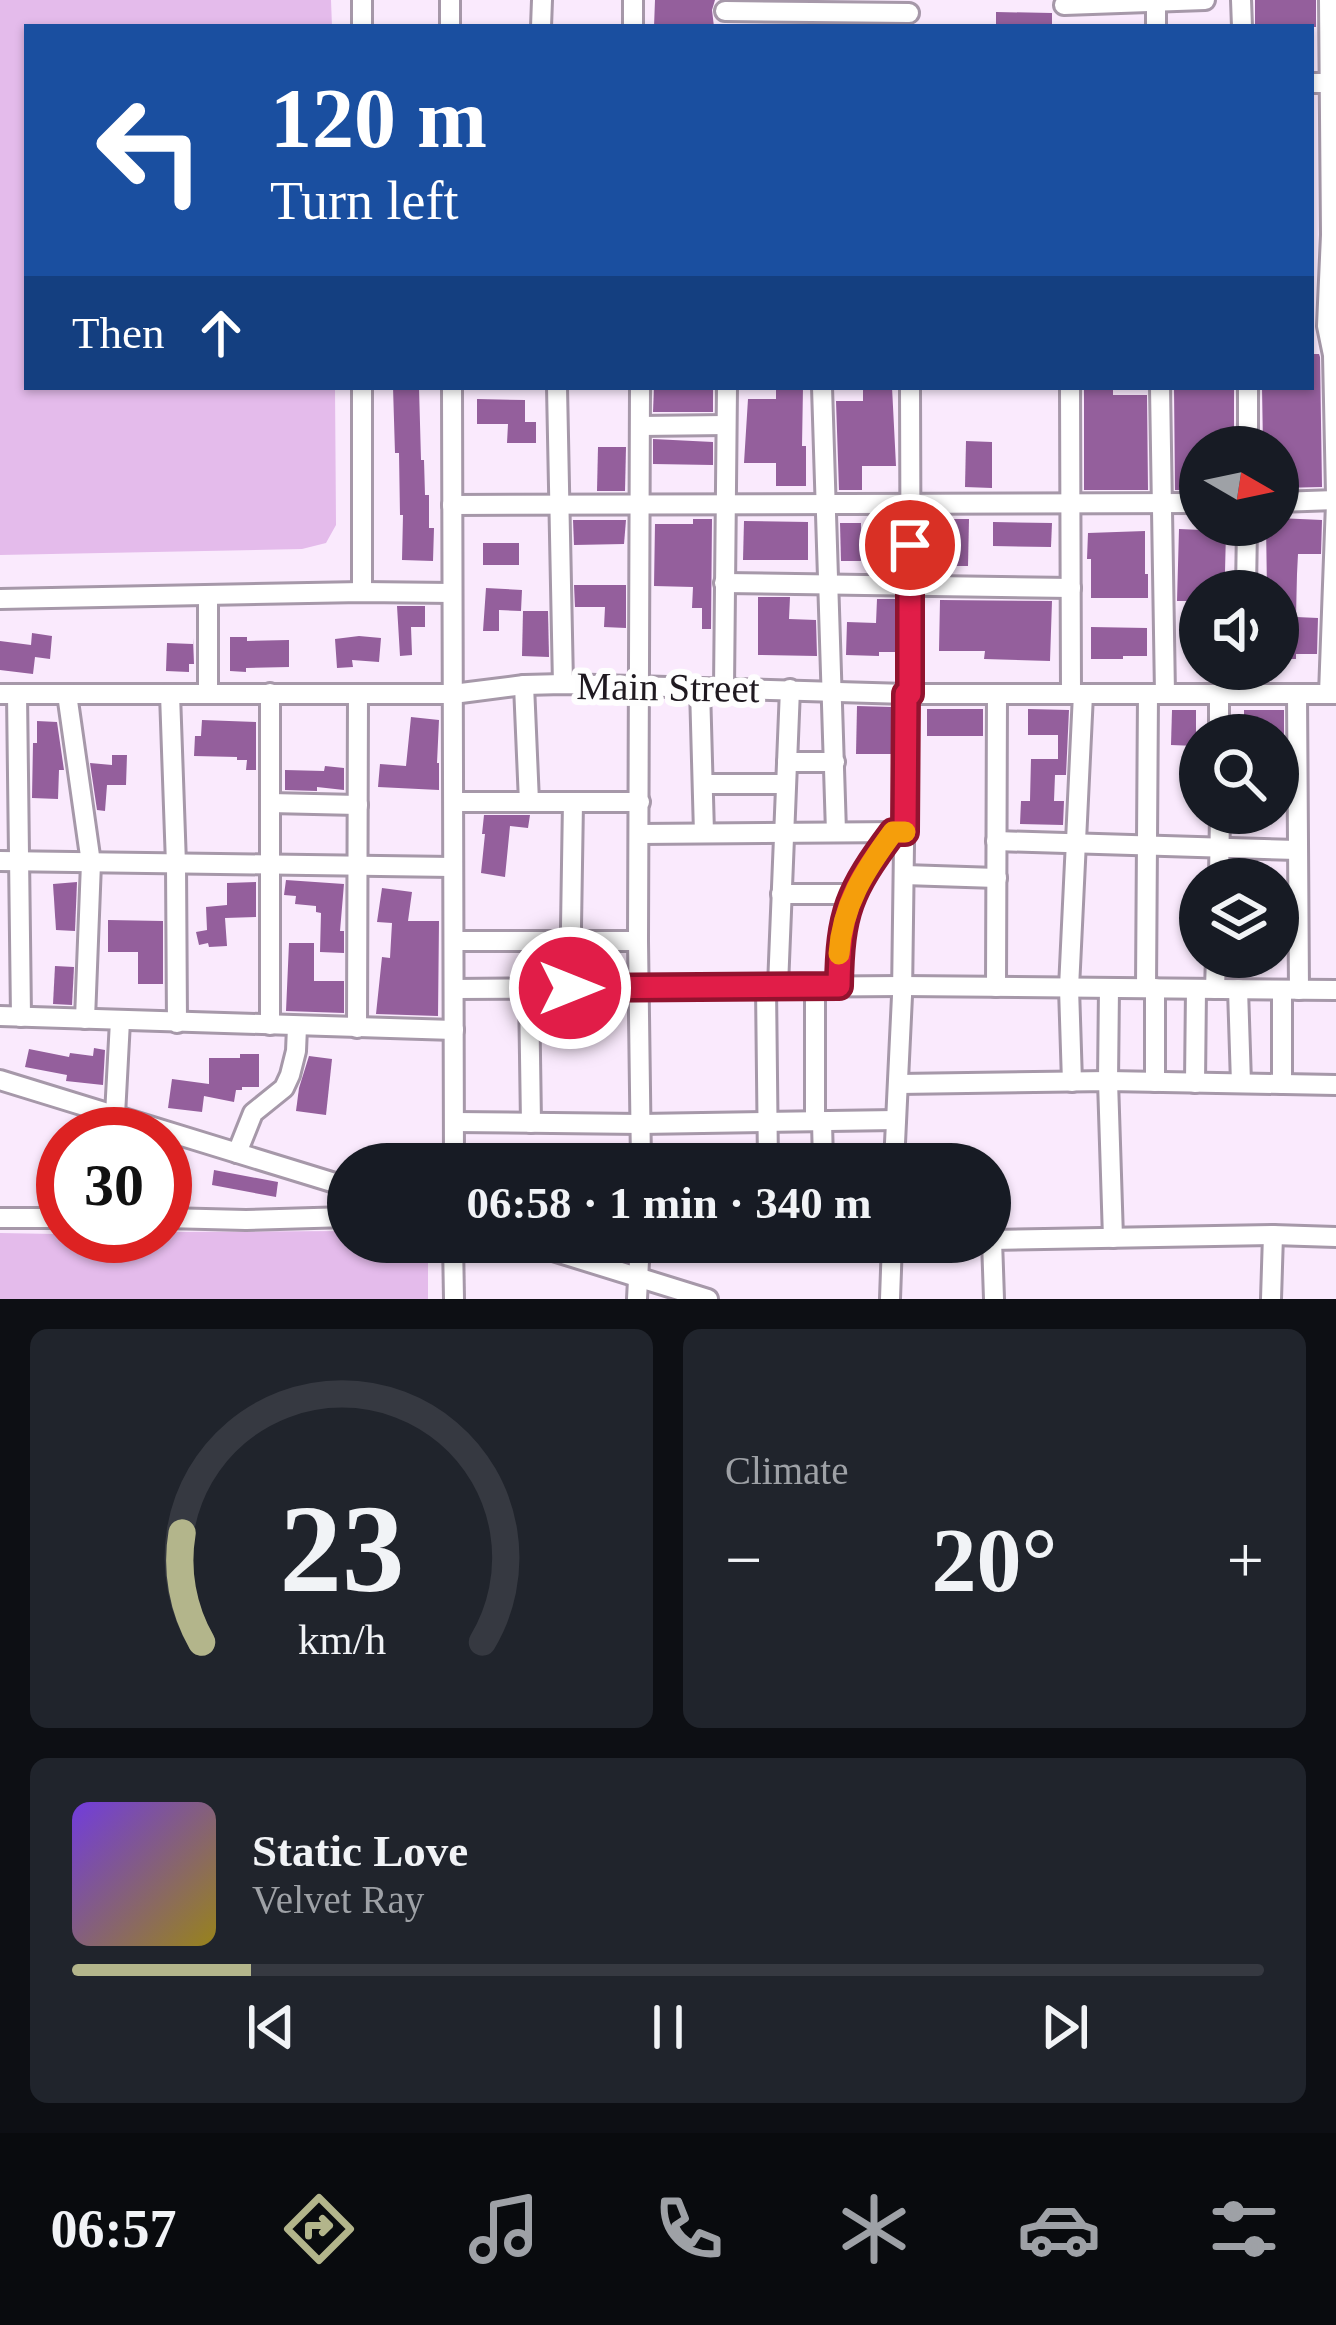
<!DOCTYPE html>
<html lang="en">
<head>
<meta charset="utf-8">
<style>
	body { margin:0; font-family:Georgia,serif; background:#20242c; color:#f1f3f6; height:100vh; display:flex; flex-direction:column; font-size:45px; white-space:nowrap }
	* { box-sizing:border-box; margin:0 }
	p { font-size:39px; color:#9ea1a6 }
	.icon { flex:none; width:66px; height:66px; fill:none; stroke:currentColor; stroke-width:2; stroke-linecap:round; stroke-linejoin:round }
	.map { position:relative; height:1299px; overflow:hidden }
	.drawer { display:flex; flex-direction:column; gap:30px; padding:30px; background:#0d0f14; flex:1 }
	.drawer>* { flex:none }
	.top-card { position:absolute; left:24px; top:24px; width:1290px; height:366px; border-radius:0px; box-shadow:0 3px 9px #0004; background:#1a4fa0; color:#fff; overflow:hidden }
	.needle { width:78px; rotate:99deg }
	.buttons { position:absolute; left:1179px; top:426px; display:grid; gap:24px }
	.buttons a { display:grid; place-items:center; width:120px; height:120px; border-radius:50%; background:#171b24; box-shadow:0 3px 9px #0004; font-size:60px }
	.speed { position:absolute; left:36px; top:1107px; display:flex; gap:24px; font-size:60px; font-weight:700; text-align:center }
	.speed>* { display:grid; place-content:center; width:156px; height:156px; border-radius:50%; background:#171b24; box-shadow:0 3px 9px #0004; line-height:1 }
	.speed .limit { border:18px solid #d22; background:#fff; color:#111 }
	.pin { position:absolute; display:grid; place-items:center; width:102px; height:102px; color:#fff; margin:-51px; border:6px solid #fff; border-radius:50%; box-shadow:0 3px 12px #0007 }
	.me { position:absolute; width:132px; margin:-66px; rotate:90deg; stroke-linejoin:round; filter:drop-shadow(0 0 9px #0008) }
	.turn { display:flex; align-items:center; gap:42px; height:252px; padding:0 48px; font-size:54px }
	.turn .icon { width:156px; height:156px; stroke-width:2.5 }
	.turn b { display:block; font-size:84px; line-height:102px }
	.then { display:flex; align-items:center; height:114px; padding:0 48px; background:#0003; gap:24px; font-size:45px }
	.big { font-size:90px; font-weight:700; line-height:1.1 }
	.drawer .tile { flex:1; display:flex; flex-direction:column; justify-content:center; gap:18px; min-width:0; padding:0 42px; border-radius:18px; background:#20242c }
	.drawer .dial { align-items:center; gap:0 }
	.dial svg { height:312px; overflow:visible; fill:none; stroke:#363941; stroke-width:7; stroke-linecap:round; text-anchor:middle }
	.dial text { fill:#f1f3f6; stroke:none }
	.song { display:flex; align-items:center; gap:36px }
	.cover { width:144px; height:144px; border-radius:18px; background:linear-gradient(135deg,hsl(260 70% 55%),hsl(50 70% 35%)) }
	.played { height:12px; border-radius:6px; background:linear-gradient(90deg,#b3b58b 15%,#363941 15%) }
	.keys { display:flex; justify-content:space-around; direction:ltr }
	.heat { display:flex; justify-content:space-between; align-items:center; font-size:66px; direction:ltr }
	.drawer .tiles { flex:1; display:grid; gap:30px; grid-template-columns:1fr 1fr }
	.tile:last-child { grid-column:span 2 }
	.trip { position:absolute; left:327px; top:1143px; width:684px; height:120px; border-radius:60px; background:#171b24; box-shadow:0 3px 9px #0004; font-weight:700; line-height:120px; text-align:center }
	.dock { display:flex; height:192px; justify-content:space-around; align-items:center; background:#090b0e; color:#9ea1a6 }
	.dock .icon { width:84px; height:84px }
	.dock .active { color:#b3b58b }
	.dock b { font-size:54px; color:#f1f3f6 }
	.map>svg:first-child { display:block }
	.green { fill:#e4bbeb }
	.building { fill:#945f9c }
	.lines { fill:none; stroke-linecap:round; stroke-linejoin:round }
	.minor-casing { stroke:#a698a9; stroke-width:24 }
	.minor { stroke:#fff; stroke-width:18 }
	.route-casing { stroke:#92132f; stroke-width:30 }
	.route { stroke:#e11d48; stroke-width:21 }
	.slow { stroke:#f59e0b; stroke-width:21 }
	.labels { text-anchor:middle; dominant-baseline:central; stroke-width:12; stroke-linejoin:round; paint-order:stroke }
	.street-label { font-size:39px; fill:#1f1920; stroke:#fefefe }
</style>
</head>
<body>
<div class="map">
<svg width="1336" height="1299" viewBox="0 0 1336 1299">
	<rect width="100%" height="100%" fill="#faeafd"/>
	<!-- green -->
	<g class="green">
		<polygon points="0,0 331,0 332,27 27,27 27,387 335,387 336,525 326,543 302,549 0,555"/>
		<polygon points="348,1231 348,1242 428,1242 428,1299 0,1299 0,1233 165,1236 165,1232"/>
	</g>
	<!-- building -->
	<g class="building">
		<polygon points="655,0 715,0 712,10 714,27 654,27"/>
		<rect x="1255" y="0" width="61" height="27"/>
		<polygon points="996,12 1052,13 1052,27 996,27"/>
		<polygon points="1311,354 1319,354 1320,357 1322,487 1278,488 1278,447 1263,447 1262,387 1311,387"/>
		<polygon points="393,387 419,387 421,460 424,460 425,495 429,495 429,528 434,528 433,561 402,560 403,515 400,515 399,453 395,453"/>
		<polygon points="654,387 713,387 713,412 653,412"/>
		<polygon points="776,387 803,387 802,446 806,446 806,486 776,486 776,463 744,463 748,399 776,399"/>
		<polygon points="863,387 892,387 896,466 862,466 862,490 839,490 836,401 863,401"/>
		<polygon points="1084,387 1113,387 1113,395 1147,395 1148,490 1084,490"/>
		<polygon points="1174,387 1234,387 1234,447 1200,447 1200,490 1175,490"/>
		<polygon points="477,399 525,400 525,422 536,422 536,443 507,443 508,424 477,424"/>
		<polygon points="653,439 713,442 713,465 653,464"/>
		<polygon points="966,441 992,442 992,488 965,487"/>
		<polygon points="598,447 626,447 625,491 597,491"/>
		<polygon points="1278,518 1322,520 1321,554 1298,554 1297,574 1296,617 1318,618 1317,654 1296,654 1296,659 1278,659 1278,591 1267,591 1266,525 1278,525"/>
		<polygon points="693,519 712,519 711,629 702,629 702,608 692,608 693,587 654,586 655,524 693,524"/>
		<polygon points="941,519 969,519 968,566 940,566"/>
		<polygon points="573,520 626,520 624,544 574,545"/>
		<polygon points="744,521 808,522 808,560 743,560"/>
		<polygon points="993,522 1052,523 1051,547 993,546"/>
		<polygon points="840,523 861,523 861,561 841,561"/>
		<polygon points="1179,529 1226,531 1225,572 1230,572 1229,591 1200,591 1200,601 1177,601"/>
		<polygon points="1145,531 1145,574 1148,574 1148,598 1091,598 1091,559 1087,559 1088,533"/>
		<rect x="483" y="543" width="36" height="22"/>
		<polygon points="574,585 626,585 626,628 604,627 605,607 575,607"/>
		<polygon points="486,588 522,590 521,611 499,610 499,631 483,631"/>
		<polygon points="758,597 790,597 789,619 816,620 817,656 758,655"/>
		<polygon points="877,599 897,599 897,652 879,652 879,656 846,655 847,622 876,623"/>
		<polygon points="940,600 1052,601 1050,661 984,659 985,651 939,651"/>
		<polygon points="397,606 425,606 425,627 411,627 412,655 400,656"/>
		<polygon points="523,611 548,611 549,657 522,656"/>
		<polygon points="1091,627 1147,628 1147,656 1123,656 1123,659 1091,659"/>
		<polygon points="32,633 52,636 50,659 35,657 33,674 0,670 0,641 31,645"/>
		<polygon points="359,636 381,638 379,662 352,660 353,667 337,668 335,639"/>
		<polygon points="230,637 247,637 247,641 289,640 289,667 246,668 246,672 230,671"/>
		<polygon points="193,638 194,664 189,664 189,672 166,671 167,643 193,644"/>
		<polygon points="857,706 892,707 892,754 856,754"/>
		<rect x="927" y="709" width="56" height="27"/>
		<polygon points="1028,709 1069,710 1066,775 1055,775 1054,801 1064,801 1063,825 1020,824 1021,801 1030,801 1031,759 1058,759 1058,735 1028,735"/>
		<polygon points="1172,710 1196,710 1196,746 1171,745"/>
		<polygon points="1244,710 1284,710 1284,797 1278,797 1278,735 1269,735 1269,732 1244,731"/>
		<polygon points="411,717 439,720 437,763 439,763 439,790 378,787 380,764 406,766"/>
		<polygon points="202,720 256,722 256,770 246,770 247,760 237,760 237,757 194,756 195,736 201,736"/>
		<polygon points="37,721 57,722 64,770 59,770 58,799 32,798 33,743 37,743"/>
		<polygon points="112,755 127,755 126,785 107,785 105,811 97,810 90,763 112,765"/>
		<polygon points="325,766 344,768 344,790 317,787 317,791 285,790 285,770 324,771"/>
		<polygon points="484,815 530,815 528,828 510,826 505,877 481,873 485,834 482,834"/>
		<polygon points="286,880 344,884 340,931 344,931 344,953 320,952 321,913 316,912 316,906 295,904 296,896 284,895"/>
		<polygon points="77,882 75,931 56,930 53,884"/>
		<polygon points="256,882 256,917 225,918 227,946 209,947 208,943 199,945 196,932 207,930 206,907 227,905 227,883"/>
		<polygon points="382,888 412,892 408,921 439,921 438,1016 376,1014 382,957 390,958 392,923 377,922"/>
		<polygon points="108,920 163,921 163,984 138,984 138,952 108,952"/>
		<polygon points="289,943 314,943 314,981 344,981 344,1013 286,1011"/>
		<polygon points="55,966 74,967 72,1005 53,1004"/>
		<polygon points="94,1048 105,1050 103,1085 66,1081 67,1075 25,1067 29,1049 69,1057 70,1053 93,1056"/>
		<polygon points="240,1054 259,1054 259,1087 242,1087 242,1090 236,1090 234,1102 204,1096 202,1112 168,1108 172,1079 209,1084 209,1058 240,1058"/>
		<polygon points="309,1056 332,1059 326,1115 296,1111 299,1088"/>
		<polygon points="214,1170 278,1182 276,1197 212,1185"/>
	</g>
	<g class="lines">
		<defs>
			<g id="minor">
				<polyline points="450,0 450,27"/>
				<polyline points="633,0 633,27"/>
				<polyline points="1156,0 1156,27"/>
				<polyline points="1241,0 1242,27"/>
				<polyline points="1329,0 1331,235 1327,326 1333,355 1336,494"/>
				<polyline points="1064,5 1205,0"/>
				<polyline points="725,11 909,13"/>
				<polyline points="362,27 362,0"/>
				<polyline points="541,27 542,0"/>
				<polyline points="1311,83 1336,83"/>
				<polyline points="362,387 362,592"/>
				<polyline points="452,387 454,1164"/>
				<polyline points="557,387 563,684"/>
				<polyline points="640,387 638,941 641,1164"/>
				<polyline points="822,387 836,832"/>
				<polyline points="910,387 911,694"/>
				<polyline points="1070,387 1071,694"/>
				<polyline points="1160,387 1165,694"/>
				<polyline points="1248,387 1248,447"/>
				<polyline points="640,426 726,425"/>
				<polyline points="1278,502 1336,500"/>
				<polyline points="452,505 1200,503"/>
				<polyline points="724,583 1071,588"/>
				<polyline points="1246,591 1247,525"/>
				<polyline points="208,596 208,694"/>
				<polyline points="0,599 362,592 452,593"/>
				<polyline points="524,685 529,802"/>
				<polyline points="700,688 704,833"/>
				<polyline points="724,688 727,387"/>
				<polyline points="270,693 270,1025"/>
				<polyline points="1219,693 1219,735"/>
				<polyline points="0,694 453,694 524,685 563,684 906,694 1336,694"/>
				<polyline points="17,694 21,1017"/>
				<polyline points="67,694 91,863 85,1019"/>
				<polyline points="170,694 176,864 177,1023"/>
				<polyline points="1297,694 1299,990"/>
				<polyline points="1329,694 1336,503"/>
				<polyline points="787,762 835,762"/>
				<polyline points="704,784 786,784"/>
				<polyline points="454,802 640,802"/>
				<polyline points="270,803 358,805"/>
				<polyline points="639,834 905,832"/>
				<polyline points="996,841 1297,850"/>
				<polyline points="0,861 452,867"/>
				<polyline points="904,875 997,878"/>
				<polyline points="1219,879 1220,813"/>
				<polyline points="781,894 852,894"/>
				<polyline points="454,941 638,941"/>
				<polyline points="778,986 790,689"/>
				<path d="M 839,986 C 840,911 848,891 893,832"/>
				<polyline points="766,987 768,1164"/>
				<polyline points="996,987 997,694"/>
				<polyline points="1109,988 1108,1081 1113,1238"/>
				<polyline points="1146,988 1148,694"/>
				<polyline points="454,989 902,986 1336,990"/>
				<polyline points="529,989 531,1123"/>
				<polyline points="570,989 573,802"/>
				<polyline points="1215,989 1216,957"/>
				<polyline points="1238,989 1241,1083"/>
				<polyline points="0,1016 454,1030"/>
				<polyline points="357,1028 358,694"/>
				<polyline points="0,1080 348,1187"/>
				<polyline points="1072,1082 1069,988 1083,694"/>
				<polyline points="1155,1082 1155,988"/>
				<polyline points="1195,1083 1196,989"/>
				<polyline points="899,1084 1108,1081 1336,1085"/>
				<polyline points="1282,1084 1282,990"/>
				<polyline points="115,1115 120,1021"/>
				<polyline points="815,1121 815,986"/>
				<polyline points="822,1121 823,1164"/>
				<polyline points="454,1122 641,1124 896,1120"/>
				<polyline points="237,1153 253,1113 284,1088 290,1075 296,1051 297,1027"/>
				<polyline points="894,1164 902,996 906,694"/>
				<polyline points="0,1218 63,1218"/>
				<polyline points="165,1218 246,1220 348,1217"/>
				<polyline points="990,1240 1273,1235 1336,1237"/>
				<polyline points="992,1240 994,1299"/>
				<polyline points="453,1242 454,1299"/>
				<polyline points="524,1242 708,1299"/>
				<polyline points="637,1299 640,1242"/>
				<polyline points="890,1299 892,1242"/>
				<polyline points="1271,1299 1273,1235"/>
			</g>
		</defs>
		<!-- minor casing -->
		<use href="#minor" class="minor-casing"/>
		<!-- minor -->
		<use href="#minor" class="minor"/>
	</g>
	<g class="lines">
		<defs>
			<path id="route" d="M 570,988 L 839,986 C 840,912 849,891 893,832 L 905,832 L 906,694 L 910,694 L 910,545"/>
		</defs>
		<!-- route casing -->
		<use href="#route" class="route-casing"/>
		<!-- route -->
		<use href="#route" class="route"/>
		<!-- slow -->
		<path class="slow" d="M 839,954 C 842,905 865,870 893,832 L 905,832"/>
	</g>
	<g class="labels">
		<!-- street labels -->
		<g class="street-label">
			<text transform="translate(668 687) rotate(1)">Main Street</text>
		</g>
	</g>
</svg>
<div class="buttons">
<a><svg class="needle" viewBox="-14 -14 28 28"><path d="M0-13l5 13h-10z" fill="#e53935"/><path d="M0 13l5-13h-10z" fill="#9ea1a6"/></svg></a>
<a><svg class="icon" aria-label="sound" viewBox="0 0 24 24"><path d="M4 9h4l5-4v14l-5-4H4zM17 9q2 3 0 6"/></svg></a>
<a><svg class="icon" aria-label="search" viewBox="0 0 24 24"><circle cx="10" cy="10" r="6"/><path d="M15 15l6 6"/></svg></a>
<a><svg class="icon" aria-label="layers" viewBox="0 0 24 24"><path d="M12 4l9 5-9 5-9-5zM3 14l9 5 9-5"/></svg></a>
</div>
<div class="speed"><div class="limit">30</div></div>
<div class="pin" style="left:910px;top:545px;background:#d93025"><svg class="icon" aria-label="arrive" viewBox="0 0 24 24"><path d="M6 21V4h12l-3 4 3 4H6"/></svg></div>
<svg class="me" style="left:570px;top:988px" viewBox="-20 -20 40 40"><circle r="17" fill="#e11d48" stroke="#fff" stroke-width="3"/><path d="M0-11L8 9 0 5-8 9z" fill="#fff"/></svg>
<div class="trip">06:58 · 1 min · 340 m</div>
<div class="top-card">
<div class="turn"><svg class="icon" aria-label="left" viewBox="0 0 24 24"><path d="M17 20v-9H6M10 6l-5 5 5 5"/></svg><div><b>120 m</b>Turn left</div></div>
<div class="then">Then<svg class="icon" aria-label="ahead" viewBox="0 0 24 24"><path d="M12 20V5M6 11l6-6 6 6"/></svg></div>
</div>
</div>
<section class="drawer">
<div class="tiles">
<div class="tile dial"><svg viewBox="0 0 100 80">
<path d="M14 69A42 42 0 1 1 86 69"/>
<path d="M14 69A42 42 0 0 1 9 41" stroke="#b3b58b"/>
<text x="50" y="56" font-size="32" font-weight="700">23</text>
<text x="50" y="72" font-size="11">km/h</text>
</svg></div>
<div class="tile"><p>Climate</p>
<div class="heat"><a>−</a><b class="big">20°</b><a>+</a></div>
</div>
<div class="tile">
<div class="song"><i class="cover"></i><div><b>Static Love</b><p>Velvet Ray</p></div></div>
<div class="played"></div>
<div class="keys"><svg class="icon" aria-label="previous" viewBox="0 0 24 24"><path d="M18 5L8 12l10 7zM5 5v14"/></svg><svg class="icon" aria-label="pause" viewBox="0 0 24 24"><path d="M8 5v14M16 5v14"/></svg><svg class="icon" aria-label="next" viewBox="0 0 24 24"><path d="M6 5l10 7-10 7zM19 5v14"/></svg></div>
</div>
</div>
</section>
<nav class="dock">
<b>06:57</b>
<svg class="icon active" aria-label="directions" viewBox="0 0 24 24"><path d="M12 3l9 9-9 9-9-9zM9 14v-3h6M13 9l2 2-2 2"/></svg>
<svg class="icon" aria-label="music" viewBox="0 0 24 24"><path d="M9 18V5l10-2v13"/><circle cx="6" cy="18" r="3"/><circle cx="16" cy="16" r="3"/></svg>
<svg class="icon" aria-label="phone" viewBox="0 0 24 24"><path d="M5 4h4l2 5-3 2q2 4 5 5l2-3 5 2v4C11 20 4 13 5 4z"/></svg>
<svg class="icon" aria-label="climate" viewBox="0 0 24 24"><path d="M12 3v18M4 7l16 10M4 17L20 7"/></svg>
<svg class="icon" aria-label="car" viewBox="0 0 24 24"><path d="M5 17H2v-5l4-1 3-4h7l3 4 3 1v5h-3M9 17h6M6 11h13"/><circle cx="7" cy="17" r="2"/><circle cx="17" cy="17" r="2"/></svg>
<svg class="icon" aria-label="filters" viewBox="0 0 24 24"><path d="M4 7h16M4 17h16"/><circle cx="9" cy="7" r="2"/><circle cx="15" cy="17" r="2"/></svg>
</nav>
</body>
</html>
